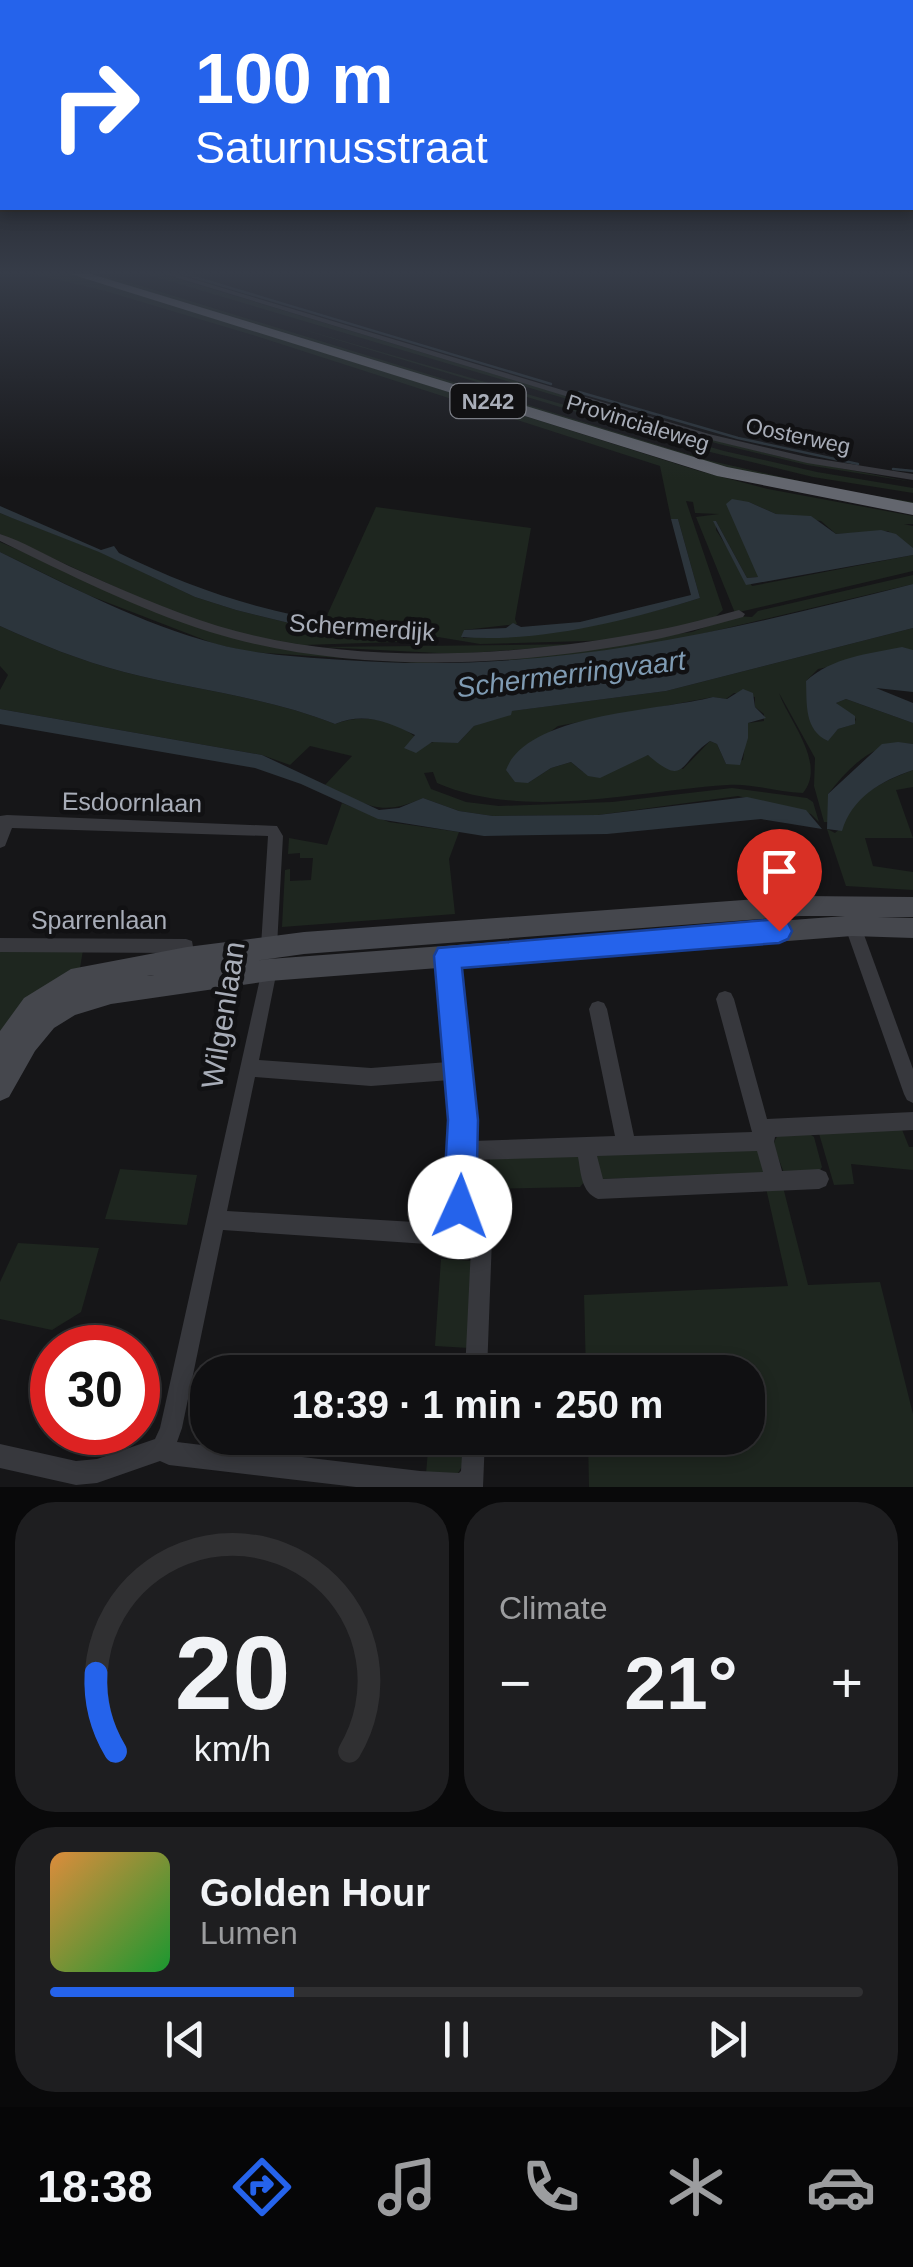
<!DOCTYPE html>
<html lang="en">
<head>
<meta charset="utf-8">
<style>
	body { margin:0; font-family:Arial,sans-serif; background:#1e1e20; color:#f1f3f6; height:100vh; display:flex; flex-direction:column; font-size:38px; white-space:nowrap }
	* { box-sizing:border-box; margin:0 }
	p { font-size:32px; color:#9c9d9f }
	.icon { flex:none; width:55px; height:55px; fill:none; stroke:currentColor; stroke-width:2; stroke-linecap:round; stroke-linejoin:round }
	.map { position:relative; height:1487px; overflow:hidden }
	.details { display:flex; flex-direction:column; gap:15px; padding:15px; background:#09090a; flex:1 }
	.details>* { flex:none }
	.guide { position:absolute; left:0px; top:0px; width:915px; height:210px; box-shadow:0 5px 15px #0003,0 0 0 2px #303032; background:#2563eb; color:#fff; overflow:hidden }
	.speed { position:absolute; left:30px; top:1325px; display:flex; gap:20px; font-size:50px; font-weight:700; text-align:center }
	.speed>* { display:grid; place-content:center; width:130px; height:130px; border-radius:50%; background:#101012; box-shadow:0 5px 15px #0003,0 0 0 2px #303032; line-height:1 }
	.speed .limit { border:15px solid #d22; background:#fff; color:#111 }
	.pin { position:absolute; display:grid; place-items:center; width:85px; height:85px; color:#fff; margin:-102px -42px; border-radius:50% 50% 50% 0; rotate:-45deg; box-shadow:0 0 10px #0007 }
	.pin .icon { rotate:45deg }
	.me { position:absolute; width:110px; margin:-55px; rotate:2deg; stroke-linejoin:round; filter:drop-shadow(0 0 8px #0008) }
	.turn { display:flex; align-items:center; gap:35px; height:210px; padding:0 30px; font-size:45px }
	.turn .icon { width:130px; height:130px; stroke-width:2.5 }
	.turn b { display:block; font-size:70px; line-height:85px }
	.big { font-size:75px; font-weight:700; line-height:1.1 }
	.details .tile { flex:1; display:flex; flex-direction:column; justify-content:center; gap:15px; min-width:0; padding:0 35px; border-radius:40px; background:#1e1e20 }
	.details .dial { align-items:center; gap:0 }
	.dial svg { height:260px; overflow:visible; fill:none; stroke:#303032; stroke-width:7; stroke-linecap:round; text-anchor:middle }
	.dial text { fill:#f1f3f6; stroke:none }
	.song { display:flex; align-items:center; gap:30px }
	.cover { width:120px; height:120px; border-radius:15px; background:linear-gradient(135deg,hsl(30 70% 55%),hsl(130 70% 35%)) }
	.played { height:10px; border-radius:5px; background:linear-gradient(90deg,#2563eb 30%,#303032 30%) }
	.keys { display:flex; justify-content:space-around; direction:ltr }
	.heat { display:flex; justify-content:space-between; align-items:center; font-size:55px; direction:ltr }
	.details .tiles { flex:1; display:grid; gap:15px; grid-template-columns:1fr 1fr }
	.tile:last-child { grid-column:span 2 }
	.trip { position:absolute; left:190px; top:1355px; width:575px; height:100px; border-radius:40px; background:#101012; box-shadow:0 5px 15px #0003,0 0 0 2px #303032; font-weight:700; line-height:100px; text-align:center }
	.tabs { display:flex; height:160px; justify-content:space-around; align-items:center; background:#060607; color:#9c9d9f }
	.tabs .icon { width:70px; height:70px }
	.tabs .selected { color:#2563eb }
	.tabs b { font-size:45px; color:#f1f3f6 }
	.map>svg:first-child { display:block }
	.green { fill:#1e261f; fill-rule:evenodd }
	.water { fill:#2c353c }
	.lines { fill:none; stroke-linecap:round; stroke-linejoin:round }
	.stream { stroke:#2c353c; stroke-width:2.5 }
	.street { fill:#37383d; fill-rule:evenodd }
	.secondary { fill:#45474d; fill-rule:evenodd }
	.highway { fill:#63666e; fill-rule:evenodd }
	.route { fill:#2563eb; stroke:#184099; stroke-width:2.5 }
	.labels { text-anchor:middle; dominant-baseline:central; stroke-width:9; stroke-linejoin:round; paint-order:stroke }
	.shield { fill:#111113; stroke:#7b7e86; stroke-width:2.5 }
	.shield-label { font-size:22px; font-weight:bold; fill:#a8adb8 }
	.far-street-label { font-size:22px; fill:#a8adb8; stroke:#111113 }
	.street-label { font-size:25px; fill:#a8adb8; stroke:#111113 }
	.water-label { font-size:28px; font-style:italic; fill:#7f9bb3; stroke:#111113 }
	.near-street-label { font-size:30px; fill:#a8adb8; stroke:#111113 }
</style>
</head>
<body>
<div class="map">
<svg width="913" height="1487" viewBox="0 0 913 1487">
	<rect width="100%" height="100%" fill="#161618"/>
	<!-- green -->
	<g class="green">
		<path d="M 20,271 L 59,271 L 113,286 L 699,471 L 768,489 L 913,516 L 913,524 L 904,524 L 913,526 L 913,548 L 910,549 L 888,531 L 836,534 L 821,521 L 776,514 L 749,502 L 758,577 L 747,578 L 716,521 L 716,530 L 752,586 L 913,555 L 913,571 L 735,613 L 696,517 L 719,514 L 695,513 L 693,502 L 686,501 L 723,610 L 713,619 L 620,640 L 480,644 L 438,637 L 429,641 L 303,645 L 242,635 L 161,608 L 0,534 L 0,513 L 100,552 L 195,597 L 236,610 L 322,631 L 432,637 L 434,632 L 324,622 L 376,507 L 531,528 L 515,619 L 517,624 L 464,630 L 463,638 C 550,632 617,624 700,598 L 678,519 L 671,519 L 660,466 L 256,336 L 105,291 Z"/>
		<polygon points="75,271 122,280 707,460 839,490 913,502 913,506 760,478"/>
		<polygon points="135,271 152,271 696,435 782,457 913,482 807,465 719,444"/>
		<polygon points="288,325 724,451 817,472 913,488 913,493 813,477 706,451"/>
		<polygon points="0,542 204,628 357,654 513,655 692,632 736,616 752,617 758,611 913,575 913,584 655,645 561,658 418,663 250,652 215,644 88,595 0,552"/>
		<path d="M 0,626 C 40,644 81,661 124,672 C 194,690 268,697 335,724 C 365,712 402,721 424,745 L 440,740 L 458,743 L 474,726 L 511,711 L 666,691 L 913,628 L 913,650 L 818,669 L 806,681 L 827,741 L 838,729 L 854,724 L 856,719 L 836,703 L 846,699 L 913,723 L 913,744 C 876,739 850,766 828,794 L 828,822 L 824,822 L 814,786 L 815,758 L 779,693 C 789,721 827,764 803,793 C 777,792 752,783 727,785 C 634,791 525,821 437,783 L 433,772 L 424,773 L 431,789 L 466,802 L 499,806 L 612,802 L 732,788 L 807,798 L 813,802 L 819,822 L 811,814 L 738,796 L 598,815 L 493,816 L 459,811 L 423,798 C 379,818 366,804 325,785 L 352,756 L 310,746 L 290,765 L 262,755 L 0,709 L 0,690 L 8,675 L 0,666 ZM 734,693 L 755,697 L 755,707 L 764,714 L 764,721 L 748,723 L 743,760 L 726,764 L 717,744 L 710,741 L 683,769 L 648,755 L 583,772 L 571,762 L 551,768 L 528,783 L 543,737 L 558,726 L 713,697 L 726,699 Z"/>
		<polygon points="589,644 457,654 321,647"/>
		<path d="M 913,770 L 913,787 L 896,790 L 913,838 L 865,838 L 873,866 L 913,872 L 913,890 L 846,886 L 827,829 L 835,833 C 846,825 843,816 851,807 C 867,789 891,778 913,770 Z"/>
		<polygon points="342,803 389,822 459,832 449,859 455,914 282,927 285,870 290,869 290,881 311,880 313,858 300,858 300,853 288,854 289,838 327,845"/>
		<path d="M 0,950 L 83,950 L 80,968 C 43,981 24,1004 0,1034 Z"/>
		<polygon points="901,1127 909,1147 913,1147 913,1170 851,1164 854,1184 834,1185 818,1130"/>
		<polygon points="808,1133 814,1137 822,1167 819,1172 784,1173 773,1144 778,1135"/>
		<polygon points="758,1149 764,1173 602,1179 595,1155"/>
		<polygon points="582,1155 585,1181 580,1187 488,1189 490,1159"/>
		<polygon points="120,1169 197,1175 187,1225 105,1219"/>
		<polygon points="783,1187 808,1285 880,1282 913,1414 913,1487 589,1487 588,1438 748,1438 748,1372 586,1372 584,1295 788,1286 766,1188"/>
		<polygon points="18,1243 99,1248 81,1312 52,1330 0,1319 0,1282"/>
		<polygon points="441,1259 473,1261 469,1348 435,1346"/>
		<polygon points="429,1438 465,1438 464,1463 458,1473 426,1474"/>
	</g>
	<!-- water -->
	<g class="water">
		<polygon points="732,499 749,502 776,514 811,516 836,534 881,530 896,534 913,548 913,555 746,585 713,521 716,521 747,578 758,577 726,504"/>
		<path d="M 0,506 L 101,550 L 114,546 L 119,553 C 223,604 319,628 434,631 L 433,637 L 322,631 L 236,610 L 195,597 L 99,552 L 12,518 L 0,513 Z"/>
		<path d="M 671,519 L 678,519 L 700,598 C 625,621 540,643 461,637 L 464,630 L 506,628 L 513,623 L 521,627 L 580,622 L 691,595 Z"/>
		<path d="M 0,552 C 70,586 141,624 217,644 C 258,655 302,657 344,660 C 548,675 719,633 913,584 L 913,628 L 666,691 L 512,711 L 511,715 L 474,726 L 458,743 L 432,742 L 416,753 L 404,748 L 415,735 C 387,722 365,712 335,724 C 268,697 194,690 124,672 C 81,661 40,644 0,626 Z"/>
		<path d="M 902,647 L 913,650 L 913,692 L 876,688 L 913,703 L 913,723 L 846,699 L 836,703 L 855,716 L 855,724 L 838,729 L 828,741 C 804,730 807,704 806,681 C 833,657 867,654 902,647 Z"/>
		<path d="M 743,689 L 753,693 L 755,707 L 766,718 L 748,723 L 748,738 L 740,765 L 726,764 L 717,744 L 710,741 C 678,763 686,788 648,755 L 600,778 L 588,776 L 571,762 L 551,768 L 528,783 L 515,782 L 506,770 C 527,713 660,711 713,697 L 727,699 Z"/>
		<polygon points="0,709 262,755 379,810 399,808 423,798 459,811 493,816 598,815 747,797 806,810 822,829 761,819 607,834 484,836 378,819 301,784 255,768 0,724"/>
		<path d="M 898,742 L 913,744 L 913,770 C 880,781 852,798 842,831 L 827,829 L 828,794 L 882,744 Z"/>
	</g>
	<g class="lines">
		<!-- stream -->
		<g class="stream">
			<polyline points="174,271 551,384"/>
			<polyline points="579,392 738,438 858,464"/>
			<polyline points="893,469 913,471"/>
		</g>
		<!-- street -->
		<g class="street">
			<polygon points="155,271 166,271 709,434 807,457 913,474 913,480 807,463 703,438"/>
			<path d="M 0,534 C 24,542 46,555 69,566 C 118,588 167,610 218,626 C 354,667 519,657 657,630 C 685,625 712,617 739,610 L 745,614 L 743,617 C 716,624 689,632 662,638 C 519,668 350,675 210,632 C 137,609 68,574 0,541 Z"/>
			<polygon points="7,815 277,826 283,836 277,946 275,951 269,953 263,951 261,946 268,836 12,828 5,846 0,848 0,816"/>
			<polygon points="851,914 857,916 859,921 913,1069 913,1103 907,1100 904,1094 843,921 845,916"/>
			<polygon points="0,938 186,939 192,941 195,958 193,963 187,965 181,963 178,953 0,952"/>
			<path d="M 447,950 L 453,952 L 455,957 C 462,1017 474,1082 472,1141 L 615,1136 L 589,1009 L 592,1003 L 598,1001 L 604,1003 L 607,1009 L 634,1136 L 752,1132 L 716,999 L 719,993 L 725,991 L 731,993 L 734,999 L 767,1119 L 913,1112 L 913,1130 L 775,1137 L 774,1142 L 782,1171 L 819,1169 L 826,1172 L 829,1179 L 826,1186 L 819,1189 L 598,1199 C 581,1192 581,1173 578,1157 L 471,1160 L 468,1226 L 489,1231 L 492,1238 L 487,1372 L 465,1372 L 471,1247 L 223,1230 L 182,1428 L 177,1442 L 420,1471 L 459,1473 L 461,1471 L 463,1438 L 485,1438 L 483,1487 L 356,1487 L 169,1465 L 160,1461 L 97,1483 L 76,1485 L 0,1468 L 0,1444 L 76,1461 L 97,1459 L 155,1439 L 160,1428 L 263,965 L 269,962 L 275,965 L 277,970 L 259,1060 L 371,1068 L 448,1062 L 439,957 L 441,952 ZM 255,1077 L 371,1086 L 450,1080 L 454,1120 L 448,1224 L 227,1211 ZM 757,1151 L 763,1172 L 603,1179 L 597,1156 Z"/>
		</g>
		<!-- secondary -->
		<path class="secondary" d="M 800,896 L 913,897 L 913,917 L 878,917 L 913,918 L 913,938 L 852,936 L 269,981 L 111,1004 L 75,1015 L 54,1028 L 35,1051 L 9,1097 L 0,1101 L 0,1031 L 24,998 L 71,969 L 187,947 L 304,932 ZM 800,916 L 845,916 L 269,959 L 147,976 L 304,954 Z"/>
		<!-- highway -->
		<polygon class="highway" points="61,271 81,271 727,467 913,503 913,515 717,476"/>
	</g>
	<!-- sky -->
	<linearGradient id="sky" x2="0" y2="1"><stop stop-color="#0c0c0d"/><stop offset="0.57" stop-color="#363c48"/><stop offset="1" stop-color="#363c48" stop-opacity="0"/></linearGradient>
	<rect width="913" height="479" fill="url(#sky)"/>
	<!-- route -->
	<polygon class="route" points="779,919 788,923 792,931 788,939 779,943 462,968 478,1120 476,1207 471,1218 460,1223 448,1218 443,1207 448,1120 434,956 438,948"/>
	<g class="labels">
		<!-- shield labels -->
		<rect class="shield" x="450.5" y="384" width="75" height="34" rx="8"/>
		<g class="shield-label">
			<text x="488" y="401">N242</text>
		</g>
		<!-- far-street labels -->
		<g class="far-street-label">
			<text transform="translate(638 423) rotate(17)">Provincialeweg</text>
			<text transform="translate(798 436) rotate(12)">Oosterweg</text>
		</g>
		<!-- street labels -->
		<g class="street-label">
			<text transform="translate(362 627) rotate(4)">Schermerdijk</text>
			<text transform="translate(132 802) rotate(1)">Esdoornlaan</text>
			<text x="99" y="920">Sparrenlaan</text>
		</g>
		<!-- water labels -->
		<g class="water-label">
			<text transform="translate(571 674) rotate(-7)">Schermerringvaart</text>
		</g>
		<!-- near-street labels -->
		<g class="near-street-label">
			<text transform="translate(223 1015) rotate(-81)">Wilgenlaan</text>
		</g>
	</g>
</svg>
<div class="speed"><div class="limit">30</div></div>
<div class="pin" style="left:779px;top:931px;background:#d93025"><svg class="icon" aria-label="arrive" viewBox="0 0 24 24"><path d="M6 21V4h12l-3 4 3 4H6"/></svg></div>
<svg class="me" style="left:460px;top:1207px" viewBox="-20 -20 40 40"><circle r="19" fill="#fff"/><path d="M0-13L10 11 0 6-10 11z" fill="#2563eb"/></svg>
<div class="trip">18:39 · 1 min · 250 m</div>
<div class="guide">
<div class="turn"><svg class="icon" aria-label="right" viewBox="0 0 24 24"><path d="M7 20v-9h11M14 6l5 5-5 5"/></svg><div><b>100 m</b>Saturnusstraat</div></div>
</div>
</div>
<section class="details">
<div class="tiles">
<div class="tile dial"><svg viewBox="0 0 100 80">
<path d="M14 69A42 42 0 1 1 86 69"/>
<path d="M14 69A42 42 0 0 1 8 45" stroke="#2563eb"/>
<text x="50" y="56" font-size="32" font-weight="700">20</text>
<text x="50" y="72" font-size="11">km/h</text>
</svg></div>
<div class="tile"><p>Climate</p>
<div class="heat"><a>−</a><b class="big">21°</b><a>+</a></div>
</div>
<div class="tile">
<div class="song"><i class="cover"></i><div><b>Golden Hour</b><p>Lumen</p></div></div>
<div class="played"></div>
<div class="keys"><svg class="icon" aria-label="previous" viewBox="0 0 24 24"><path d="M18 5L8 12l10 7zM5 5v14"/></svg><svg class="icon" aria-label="pause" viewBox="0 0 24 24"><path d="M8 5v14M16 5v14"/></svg><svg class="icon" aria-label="next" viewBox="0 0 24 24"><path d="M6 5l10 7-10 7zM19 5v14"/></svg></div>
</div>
</div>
</section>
<nav class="tabs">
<b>18:38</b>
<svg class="icon selected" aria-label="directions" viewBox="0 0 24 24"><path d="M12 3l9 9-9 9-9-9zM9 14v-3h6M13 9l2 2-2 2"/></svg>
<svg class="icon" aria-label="music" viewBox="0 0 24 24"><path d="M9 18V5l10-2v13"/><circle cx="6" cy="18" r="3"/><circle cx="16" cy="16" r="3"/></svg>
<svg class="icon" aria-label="phone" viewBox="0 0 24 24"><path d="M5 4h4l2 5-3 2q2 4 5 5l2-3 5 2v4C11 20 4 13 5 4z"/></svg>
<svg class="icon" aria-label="climate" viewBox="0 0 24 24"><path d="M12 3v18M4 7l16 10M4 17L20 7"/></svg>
<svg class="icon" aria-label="car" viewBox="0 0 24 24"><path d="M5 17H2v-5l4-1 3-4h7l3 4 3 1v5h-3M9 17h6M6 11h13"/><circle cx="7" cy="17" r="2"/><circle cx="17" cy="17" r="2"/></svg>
</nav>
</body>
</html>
